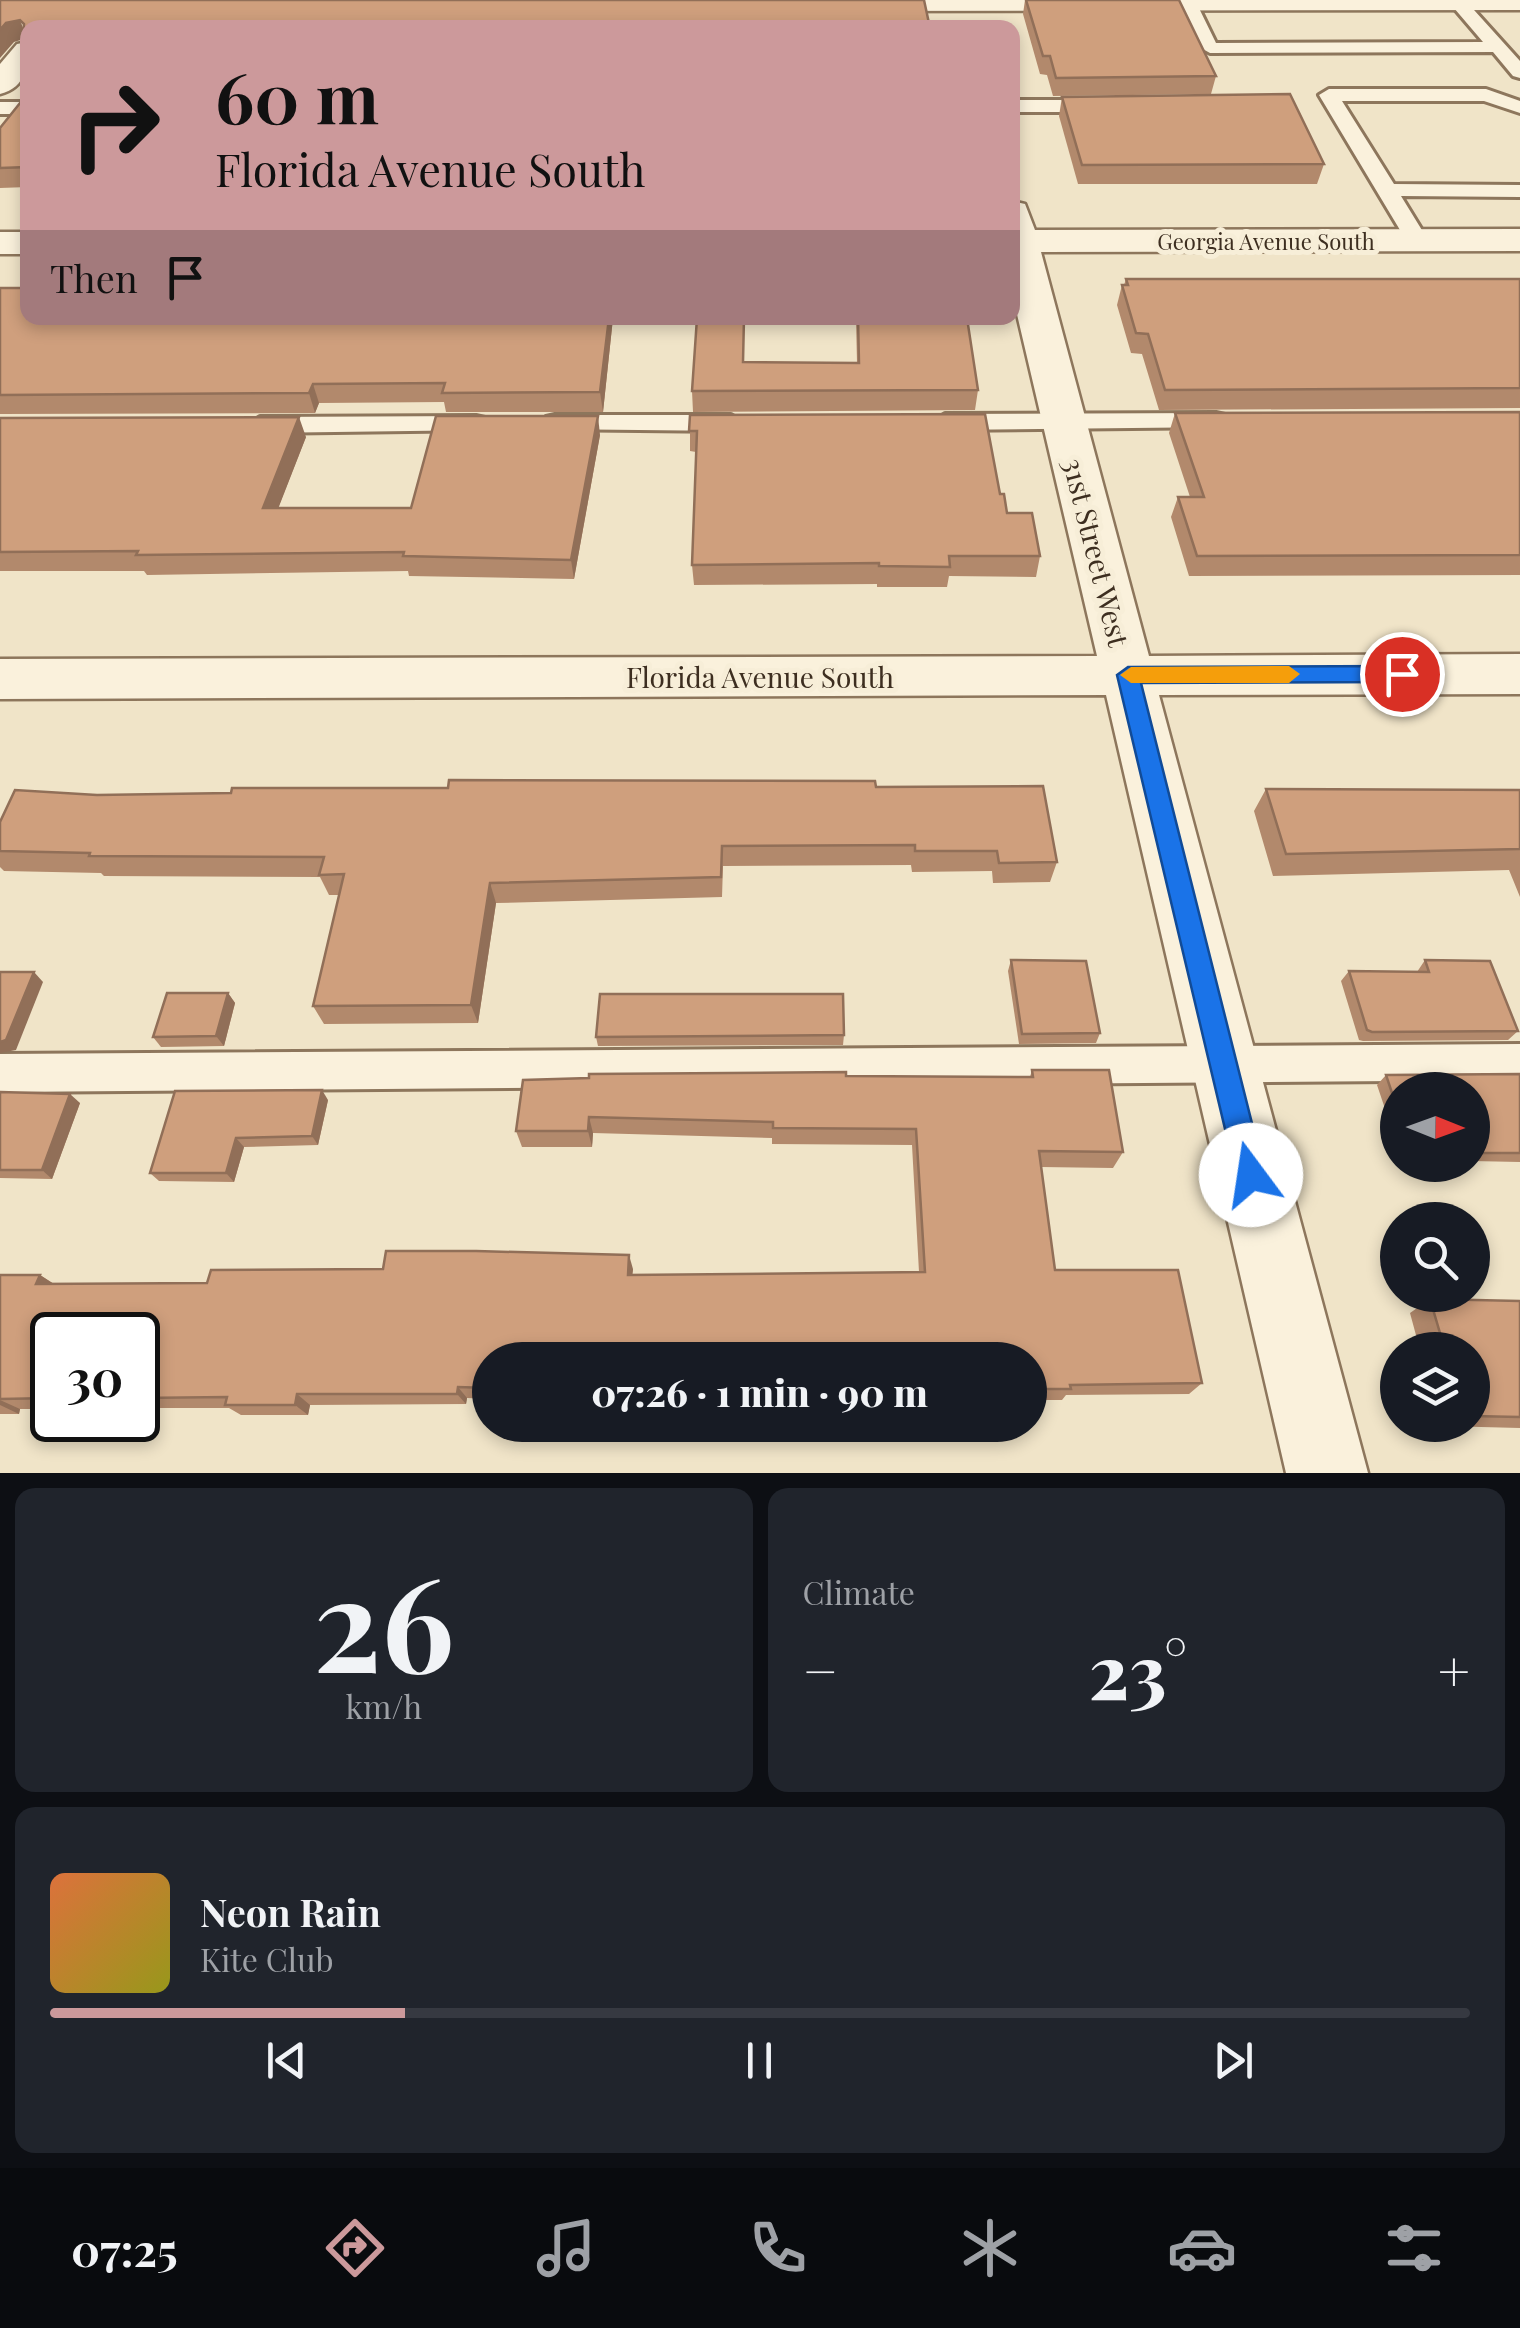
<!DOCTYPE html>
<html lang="en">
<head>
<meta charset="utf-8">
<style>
	body { margin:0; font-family:"Playfair Display",serif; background:#20242c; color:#f1f3f6; height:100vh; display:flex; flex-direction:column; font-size:38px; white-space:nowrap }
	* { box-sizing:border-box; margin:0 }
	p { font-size:32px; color:#9ea1a6 }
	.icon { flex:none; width:55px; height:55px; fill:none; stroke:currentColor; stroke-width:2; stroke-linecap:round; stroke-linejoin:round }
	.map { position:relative; height:1473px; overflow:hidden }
	.drawer { display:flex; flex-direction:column; gap:15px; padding:15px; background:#0d0f14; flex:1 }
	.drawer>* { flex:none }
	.hud { position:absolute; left:20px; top:20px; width:1000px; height:305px; border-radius:20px; box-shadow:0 5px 15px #0003; background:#cc999b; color:#111; overflow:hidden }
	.needle { width:65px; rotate:91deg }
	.buttons { position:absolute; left:1380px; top:1072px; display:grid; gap:20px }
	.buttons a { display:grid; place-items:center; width:110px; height:110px; border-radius:50%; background:#171b24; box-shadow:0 5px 15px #0003; font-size:50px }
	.speed { position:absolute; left:30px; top:1312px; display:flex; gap:20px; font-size:50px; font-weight:700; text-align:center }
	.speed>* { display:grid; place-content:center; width:130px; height:130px; border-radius:50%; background:#171b24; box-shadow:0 5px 15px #0003; line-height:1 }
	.speed .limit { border:5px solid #111; border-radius:15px; background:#fff; color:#111 }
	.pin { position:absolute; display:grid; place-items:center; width:85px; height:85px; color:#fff; margin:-42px; border:5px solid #fff; border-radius:50%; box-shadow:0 2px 10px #0007 }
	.me { position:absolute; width:110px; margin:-55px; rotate:346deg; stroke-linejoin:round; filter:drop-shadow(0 0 8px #0008) }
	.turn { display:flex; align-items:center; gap:35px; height:210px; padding:0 30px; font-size:45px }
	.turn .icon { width:130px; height:130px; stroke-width:2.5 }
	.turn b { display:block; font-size:70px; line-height:85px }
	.then { display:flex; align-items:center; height:95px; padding:0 30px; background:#0003; gap:20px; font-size:38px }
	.big { font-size:75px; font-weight:800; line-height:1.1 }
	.drawer .widget { flex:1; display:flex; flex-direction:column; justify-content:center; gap:15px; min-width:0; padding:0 35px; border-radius:20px; background:#20242c }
	.drawer .dial { align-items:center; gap:0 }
	.dial b { font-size:130px; line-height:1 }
	.song { display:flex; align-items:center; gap:30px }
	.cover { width:120px; height:120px; border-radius:15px; background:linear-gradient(135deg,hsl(20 70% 55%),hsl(60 70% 35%)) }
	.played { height:10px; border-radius:5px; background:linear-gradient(90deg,#cc999b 25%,#363941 25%) }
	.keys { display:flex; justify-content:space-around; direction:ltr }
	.heat { display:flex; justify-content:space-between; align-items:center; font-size:55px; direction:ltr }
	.drawer .tiles { flex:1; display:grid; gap:15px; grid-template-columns:1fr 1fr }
	.widget:last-child { grid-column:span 2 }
	.trip { position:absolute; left:472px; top:1342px; width:575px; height:100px; border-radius:50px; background:#171b24; box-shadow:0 5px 15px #0003; font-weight:800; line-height:100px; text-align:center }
	.tabs { display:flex; height:160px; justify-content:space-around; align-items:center; background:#090b0e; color:#9ea1a6 }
	.tabs .icon { width:70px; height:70px }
	.tabs .active { color:#cc999b }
	.tabs b { font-size:45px; color:#f1f3f6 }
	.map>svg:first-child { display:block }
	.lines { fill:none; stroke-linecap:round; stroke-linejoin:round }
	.lane-casing { stroke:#8d765c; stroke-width:6 }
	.street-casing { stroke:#8d765c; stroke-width:5 }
	.lane { fill:#faf1dc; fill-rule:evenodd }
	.street { fill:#faf1dc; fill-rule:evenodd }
	.wall { fill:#b2896c }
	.shaded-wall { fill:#916f58 }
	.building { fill:#cf9f7d; stroke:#916f58; stroke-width:2.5 }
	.route { fill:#1a73e8; stroke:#114b97; stroke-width:2.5 }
	.slow { fill:#f59e0b }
	.labels { text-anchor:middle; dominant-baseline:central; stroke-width:10; stroke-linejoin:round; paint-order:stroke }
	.far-street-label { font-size:22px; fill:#3d2e20; stroke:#f7eed8 }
	.street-label { font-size:28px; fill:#3d2e20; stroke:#f7eed8 }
</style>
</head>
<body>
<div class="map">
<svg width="1520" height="1473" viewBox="0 0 1520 1473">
	<rect width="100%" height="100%" fill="#f0e4c8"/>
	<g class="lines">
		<defs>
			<g id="lane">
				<polygon points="1179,0 1195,0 1216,43 1483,42 1448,1 1465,0 1520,61 1520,78 1513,76 1493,52 1210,53 1201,48"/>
				<polygon points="1329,89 1486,89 1520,101 1520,113 1484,101 1342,101 1394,184 1520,185 1520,197 1401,196 1428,240 1417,247 1409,245 1319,95"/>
				<polygon points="1012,100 1103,100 1113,106 1103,112 1012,112"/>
				<rect x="0" y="102" width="28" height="12"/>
				<polygon points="1216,413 1225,415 1229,421 1225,427 945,430 932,422 945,414"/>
				<polygon points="555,415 731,415 744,423 731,431 546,429 542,423 546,417"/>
				<polygon points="476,416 485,418 489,424 485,430 260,433 247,425 260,417"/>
				<polygon points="1520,1044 1520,1080 0,1092 0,1054"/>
			</g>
			<g id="street">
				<polygon points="835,0 1520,0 1520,10 848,11 838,8"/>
				<path d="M 28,42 C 28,65 27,87 0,94 L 0,64 L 17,44 Z"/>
				<polygon points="1012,201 1025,204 1035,230 1520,229 1520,251 1041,252 1149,656 1520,654 1520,694 1159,695 1368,1473 1286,1473 1106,695 0,699 0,659 1097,656 1012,293"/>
				<rect x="0" y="232" width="28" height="22"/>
			</g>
		</defs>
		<!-- lane casing -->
		<use href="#lane" class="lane-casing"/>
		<!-- street casing -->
		<use href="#street" class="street-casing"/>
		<!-- lane -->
		<use href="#lane" class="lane"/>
		<!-- street -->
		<use href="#street" class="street"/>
	</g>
	<!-- wall -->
	<g class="wall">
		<polygon points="1025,0 1179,0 1216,76 1211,94 1053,96 1047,75 1040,74 1023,14"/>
		<polygon points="28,93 28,187 0,188 0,128"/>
		<polygon points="1062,97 1324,164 1317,184 1078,184 1059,116"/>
		<polygon points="1126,279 1520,279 1520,408 1159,410 1142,354 1131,353 1117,305 1122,285 1124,285"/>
		<polygon points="0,288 28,318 613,318 603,412 446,412 444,402 319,403 315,413 0,414"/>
		<polygon points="856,318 967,318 978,390 975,410 693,412 692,391 744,362 857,363"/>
		<polygon points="1520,412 1520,575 1189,576 1171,517 1178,497 1190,497 1169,433 1175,413"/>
		<polygon points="690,415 1000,494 1007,513 1040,556 1036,577 949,576 947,587 877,587 877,584 694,585 692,565 696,452 690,451"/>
		<polygon points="0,418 306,437 278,508 411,508 600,435 574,579 409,576 408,571 147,575 144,571 0,571"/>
		<polygon points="876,787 1057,862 1050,882 993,883 992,871 912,872 911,865 723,866 722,897 496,903 478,1023 324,1024 313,1006 339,895 329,895 320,877 104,876 101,873 4,871 0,867 0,822 97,795"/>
		<polygon points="1266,789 1520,790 1520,897 1509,870 1273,876 1254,811"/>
		<polygon points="1011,960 1100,1033 1096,1043 1019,1044 1008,971"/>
		<polygon points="1425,960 1518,1031 1508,1040 1363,1041 1359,1040 1341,981 1349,971 1417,972"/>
		<polygon points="228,993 235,1003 224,1046 161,1047 153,1037"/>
		<polygon points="844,1035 843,1045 598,1046 596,1037"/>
		<polygon points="1032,1070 1123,1152 1113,1168 1041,1167 1055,1270 1202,1383 1189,1394 1066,1395 1062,1400 1030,1400 1030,1360 490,1360 490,1399 467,1398 466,1404 310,1405 308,1415 241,1415 229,1408 138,1408 138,1335 52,1335 52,1409 20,1409 19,1414 0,1414 0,1275 40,1275 54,1284 207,1283 633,1269 632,1275 919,1272 912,1145 772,1144 772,1138 593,1133 592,1147 522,1147 516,1131 523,1080 846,1076 1030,1077"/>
		<polygon points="1520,1074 1520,1162 1472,1161 1472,1090 1398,1090 1398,1147 1377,1085 1386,1075"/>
		<polygon points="0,1092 80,1103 52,1179 0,1178"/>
		<polygon points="328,1100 318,1145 244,1147 234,1182 159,1181 150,1173"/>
		<polygon points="1430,1299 1520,1301 1520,1428 1442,1426 1442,1425 1472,1425 1472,1350 1420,1350 1410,1313"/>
	</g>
	<!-- shaded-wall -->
	<g class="shaded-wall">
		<polygon points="20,20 27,38 14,42 0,58 0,30 6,23"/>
		<polygon points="609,318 613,318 603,412 600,392"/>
		<polygon points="313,384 319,403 315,413 309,393"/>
		<polygon points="598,416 600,435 574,579 571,560"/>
		<polygon points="299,417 306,437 271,527 263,508"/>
		<polygon points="490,883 496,903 478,1023 471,1005"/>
		<polygon points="34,972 43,982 16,1050 0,1053 0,1042"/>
		<polygon points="228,993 235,1003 224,1046 216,1036"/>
		<polygon points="322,1090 328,1100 318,1145 312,1136"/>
		<polygon points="70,1094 80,1103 52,1179 42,1170"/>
		<polygon points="589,1117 593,1133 592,1147 588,1131"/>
		<polygon points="236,1138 244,1147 234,1182 226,1173"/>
		<polygon points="629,1255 633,1269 631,1288 628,1275"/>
		<polygon points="40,1275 60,1288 36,1284"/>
		<polygon points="458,1387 467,1398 466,1404 457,1394"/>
		<polygon points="297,1394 310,1405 308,1415 295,1405"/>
		<polygon points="0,1400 20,1409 19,1414 0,1405"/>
	</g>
	<!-- building -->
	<g class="building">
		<polygon points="0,0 924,0 930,28 28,28 28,41 23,41 24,24 20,20 6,23 0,30"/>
		<polygon points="1026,0 1179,0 1216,76 1056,78 1050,56 1043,56"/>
		<polygon points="28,93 28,167 0,168 0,128"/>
		<polygon points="1290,94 1324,164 1082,165 1062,97"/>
		<polygon points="1126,279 1520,279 1520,388 1165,390 1148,334 1136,333 1122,285 1128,285"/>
		<polygon points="0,288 28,288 28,318 609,318 600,392 442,393 445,383 313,384 309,393 0,395"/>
		<polygon points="697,318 744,318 743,362 859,363 858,318 967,318 978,390 692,391"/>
		<polygon points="1520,412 1520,555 1197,556 1178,497 1204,497 1175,413"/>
		<polygon points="985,414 1000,494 1004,494 1007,513 1032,513 1040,556 949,556 950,567 879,566 879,563 692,565 697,431 689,431 690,415"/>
		<polygon points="436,416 598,416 571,560 403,556 404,552 136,555 138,551 0,552 0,418 299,417 263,508 411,508"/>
		<polygon points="449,780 875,781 876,787 1043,786 1057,862 999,863 997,851 915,851 915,845 722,846 721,877 490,883 471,1005 313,1006 344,874 319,875 324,857 89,856 90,853 0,851 0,822 15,790 97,795 231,793 232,788 448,788"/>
		<polygon points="1266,789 1520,790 1520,849 1286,854"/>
		<polygon points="1011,960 1086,961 1100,1033 1022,1034"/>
		<polygon points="1425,960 1490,961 1518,1031 1372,1032 1367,1030 1349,971 1429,972"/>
		<polygon points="0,972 34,972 6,1040 0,1042"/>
		<polygon points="167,993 228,993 216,1036 153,1037"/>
		<polygon points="600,994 843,994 844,1035 596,1037"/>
		<polygon points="1032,1070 1109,1070 1123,1152 1039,1151 1055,1270 1178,1270 1202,1383 1070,1385 1071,1389 1030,1389 1030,1360 490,1360 490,1388 458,1387 457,1394 297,1394 295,1405 225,1405 227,1397 138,1398 138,1335 52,1335 52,1398 0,1399 0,1275 40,1275 36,1284 207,1283 211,1270 383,1269 386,1251 476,1251 629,1255 628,1275 925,1272 916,1129 773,1128 773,1122 589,1117 588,1131 516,1131 523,1080 589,1078 589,1074 846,1072 846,1076 1033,1077"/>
		<polygon points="1520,1074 1520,1153 1472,1153 1472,1090 1398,1090 1398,1111 1386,1075"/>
		<polygon points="322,1090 312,1136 236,1138 226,1173 150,1173 175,1091"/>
		<polygon points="0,1092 70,1094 42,1170 0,1170"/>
		<polygon points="1430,1299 1520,1301 1520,1417 1472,1416 1472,1350 1445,1350"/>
	</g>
	<!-- route -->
	<polygon class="route" points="1402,666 1413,674 1402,682 1141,683 1265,1175 1261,1185 1251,1189 1240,1185 1236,1175 1117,675 1128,667"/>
	<!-- slow -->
	<polygon class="slow" points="1289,666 1300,674 1289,683 1131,683 1120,675 1131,667"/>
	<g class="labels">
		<!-- far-street labels -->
		<g class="far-street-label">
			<text x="1266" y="241">Georgia Avenue South</text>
		</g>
		<!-- street labels -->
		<g class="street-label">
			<text transform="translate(1097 552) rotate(76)">31st Street West</text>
			<text x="760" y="676">Florida Avenue South</text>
		</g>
	</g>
</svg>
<div class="buttons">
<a><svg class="needle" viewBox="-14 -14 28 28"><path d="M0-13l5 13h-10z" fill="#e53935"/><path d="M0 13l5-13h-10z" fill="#9ea1a6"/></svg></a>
<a><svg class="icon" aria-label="search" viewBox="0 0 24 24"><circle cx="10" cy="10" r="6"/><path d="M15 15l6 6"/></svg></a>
<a><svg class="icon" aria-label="layers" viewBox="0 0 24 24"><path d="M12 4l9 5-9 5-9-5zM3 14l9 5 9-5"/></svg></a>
</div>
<div class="speed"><div class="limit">30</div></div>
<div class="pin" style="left:1402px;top:674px;background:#d93025"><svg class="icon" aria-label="arrive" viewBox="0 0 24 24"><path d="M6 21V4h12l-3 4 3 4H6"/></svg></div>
<svg class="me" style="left:1251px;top:1175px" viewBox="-20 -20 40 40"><circle r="19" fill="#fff"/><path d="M0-13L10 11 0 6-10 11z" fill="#1a73e8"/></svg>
<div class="trip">07:26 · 1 min · 90 m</div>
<div class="hud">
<div class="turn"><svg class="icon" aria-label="right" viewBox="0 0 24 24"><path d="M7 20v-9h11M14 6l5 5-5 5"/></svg><div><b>60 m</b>Florida Avenue South</div></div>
<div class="then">Then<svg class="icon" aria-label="arrive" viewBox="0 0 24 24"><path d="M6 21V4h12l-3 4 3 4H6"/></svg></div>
</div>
</div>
<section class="drawer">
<div class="tiles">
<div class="widget dial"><b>26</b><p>km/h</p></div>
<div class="widget"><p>Climate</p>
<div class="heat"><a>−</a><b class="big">23°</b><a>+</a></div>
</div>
<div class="widget">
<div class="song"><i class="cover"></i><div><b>Neon Rain</b><p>Kite Club</p></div></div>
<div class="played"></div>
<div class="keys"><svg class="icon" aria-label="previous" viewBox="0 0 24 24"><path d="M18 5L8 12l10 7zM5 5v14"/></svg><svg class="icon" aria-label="pause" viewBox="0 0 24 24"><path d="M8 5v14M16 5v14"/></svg><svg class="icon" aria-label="next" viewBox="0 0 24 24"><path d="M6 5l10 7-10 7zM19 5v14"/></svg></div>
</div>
</div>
</section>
<nav class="tabs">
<b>07:25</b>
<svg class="icon active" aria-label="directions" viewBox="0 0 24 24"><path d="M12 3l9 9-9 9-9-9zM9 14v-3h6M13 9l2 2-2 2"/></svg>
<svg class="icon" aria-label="music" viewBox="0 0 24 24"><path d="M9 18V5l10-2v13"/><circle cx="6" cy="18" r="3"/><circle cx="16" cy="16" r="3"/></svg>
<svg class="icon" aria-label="phone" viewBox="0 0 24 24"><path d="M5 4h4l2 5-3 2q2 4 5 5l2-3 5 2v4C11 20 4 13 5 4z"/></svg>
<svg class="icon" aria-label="climate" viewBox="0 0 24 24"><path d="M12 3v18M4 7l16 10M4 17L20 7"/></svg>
<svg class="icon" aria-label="car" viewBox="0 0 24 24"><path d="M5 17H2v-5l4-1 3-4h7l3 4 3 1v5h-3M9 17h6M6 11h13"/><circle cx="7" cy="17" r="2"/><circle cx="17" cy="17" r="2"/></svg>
<svg class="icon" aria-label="filters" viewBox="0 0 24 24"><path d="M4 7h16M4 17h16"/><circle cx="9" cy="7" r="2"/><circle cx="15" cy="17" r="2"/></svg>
</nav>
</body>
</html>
